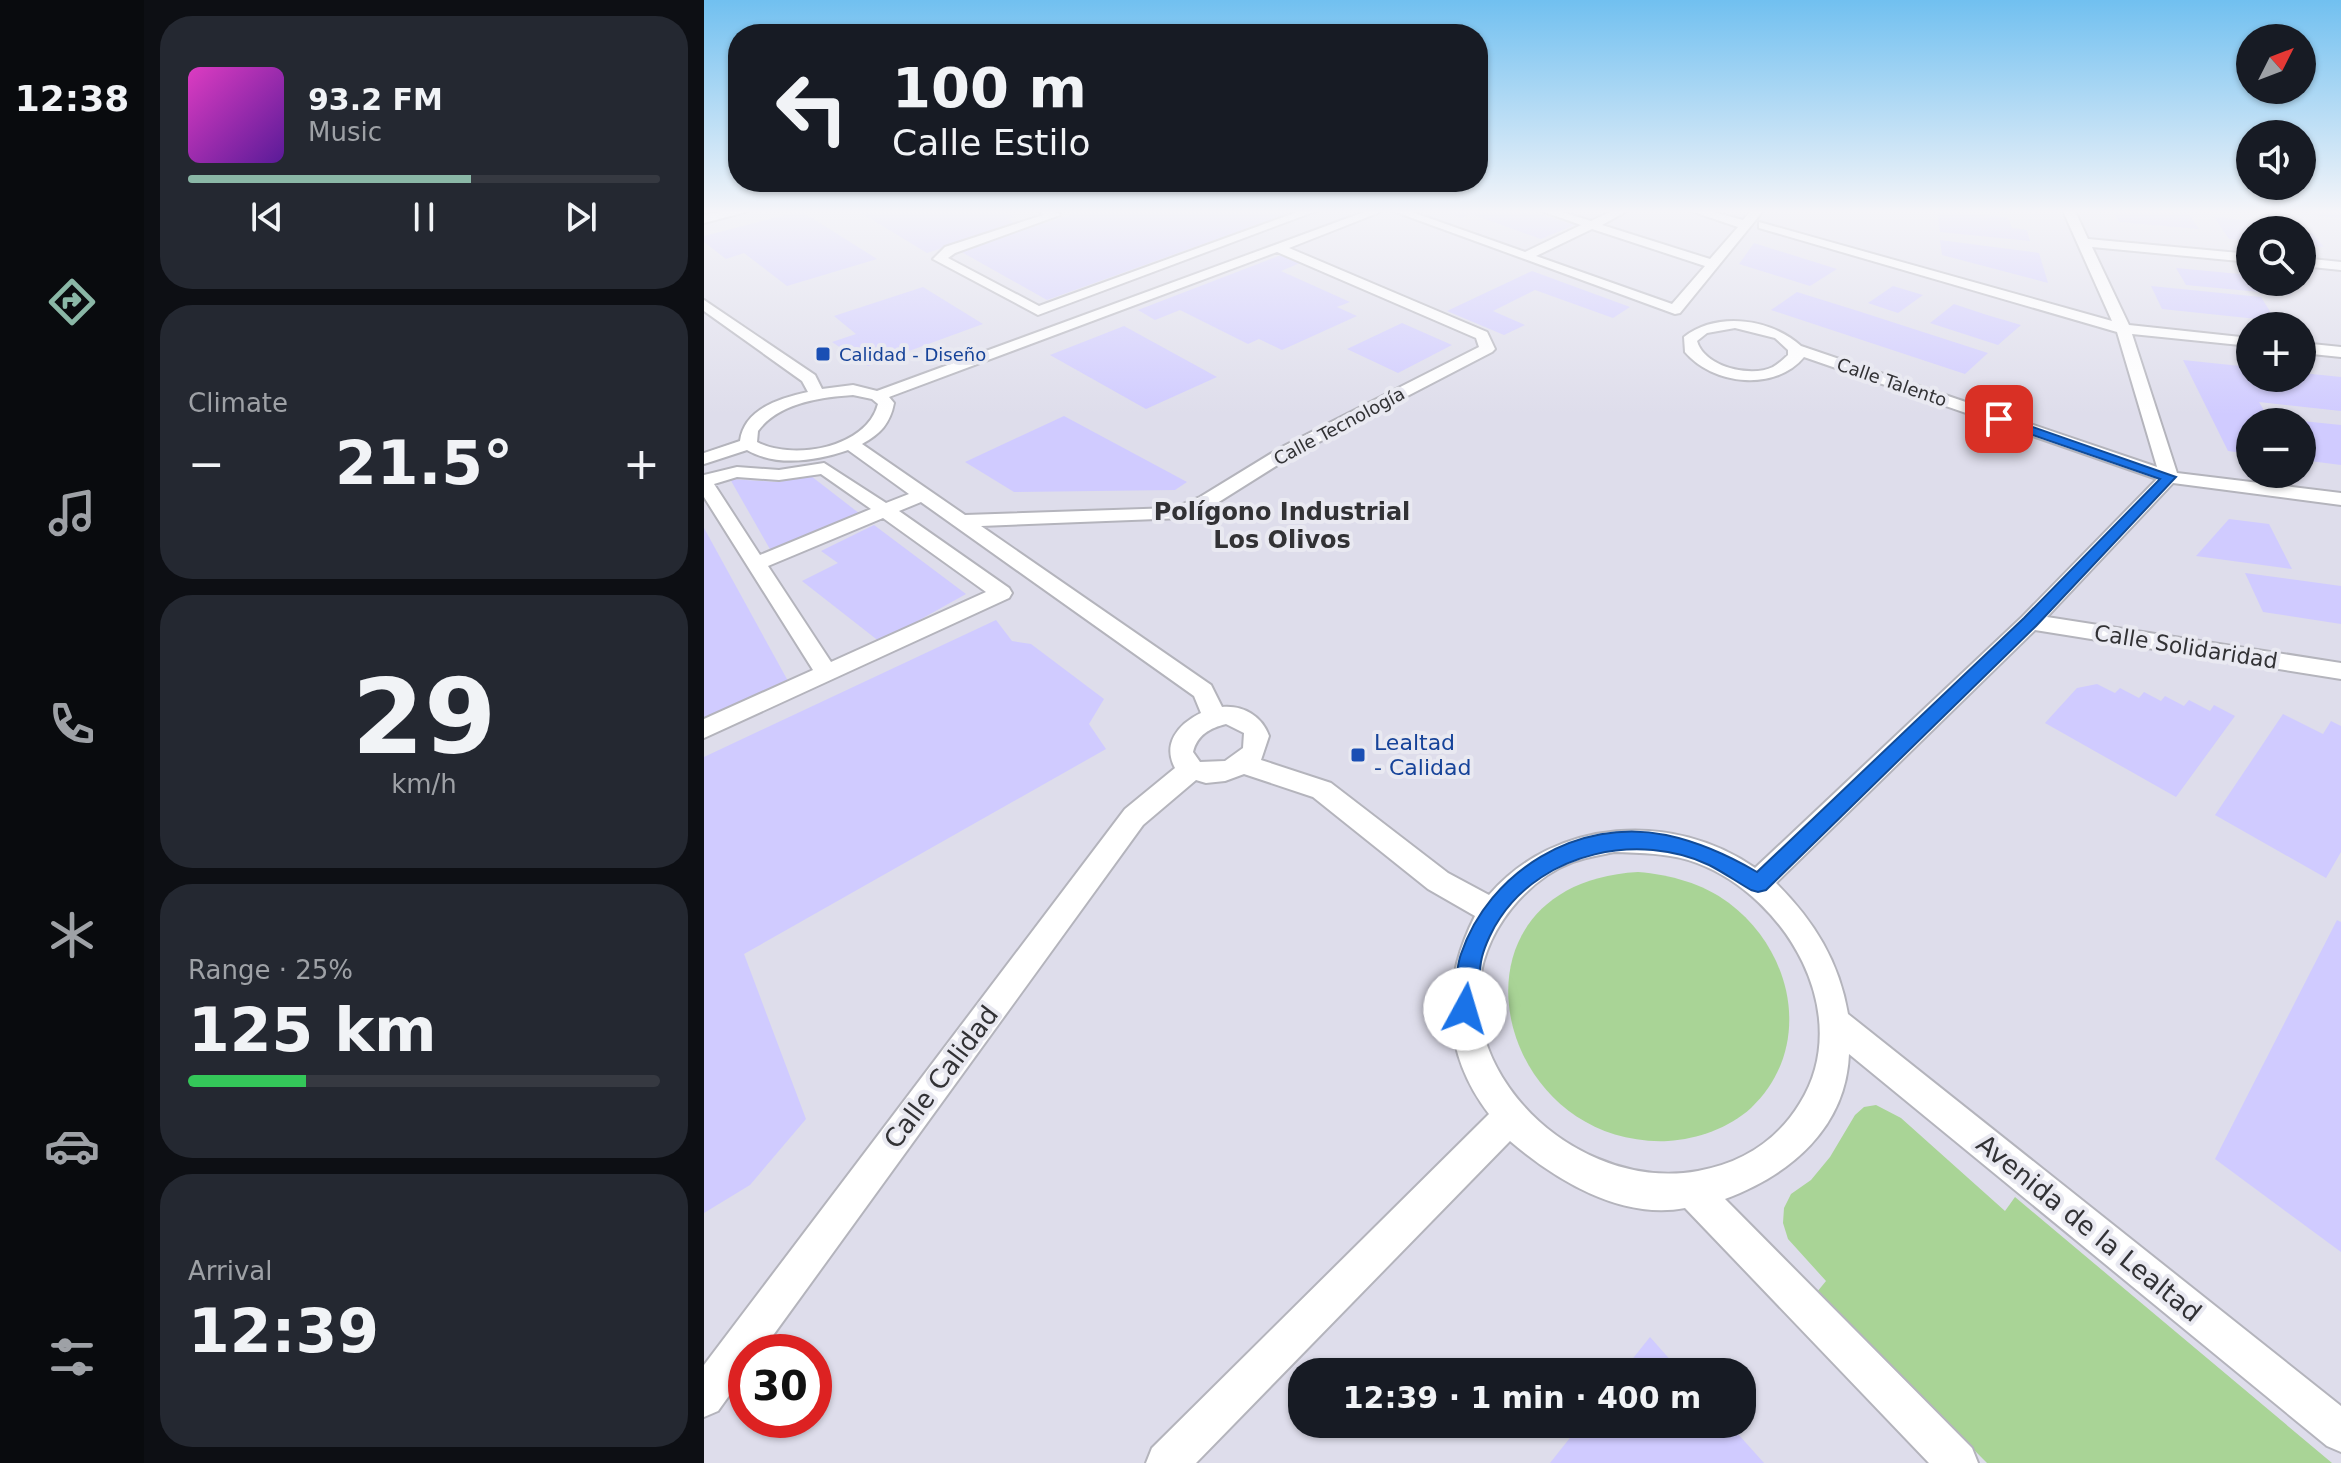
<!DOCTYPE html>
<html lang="en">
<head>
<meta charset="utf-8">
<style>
	body { margin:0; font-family:"DejaVu Sans",sans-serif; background:#242831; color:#f1f3f6; height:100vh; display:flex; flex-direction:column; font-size:30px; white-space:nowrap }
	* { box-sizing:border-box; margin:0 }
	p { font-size:26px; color:#9ea1a6 }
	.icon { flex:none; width:44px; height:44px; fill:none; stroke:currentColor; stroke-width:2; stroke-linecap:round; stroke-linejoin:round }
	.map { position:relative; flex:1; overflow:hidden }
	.sheet { display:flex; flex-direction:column; gap:16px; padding:16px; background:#0d0f14; width:560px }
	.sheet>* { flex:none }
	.hud { position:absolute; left:24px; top:24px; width:760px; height:168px; border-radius:32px; box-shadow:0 2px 6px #0004; background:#171b24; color:#f1f3f6; overflow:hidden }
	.needle { width:52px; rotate:48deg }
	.fabs { position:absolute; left:1532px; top:24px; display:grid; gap:16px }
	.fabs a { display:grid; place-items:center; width:80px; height:80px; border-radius:50%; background:#171b24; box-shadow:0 2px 6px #0004; font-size:40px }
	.speed { position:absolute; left:24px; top:1334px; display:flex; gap:16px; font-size:40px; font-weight:700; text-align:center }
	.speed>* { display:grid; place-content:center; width:104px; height:104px; border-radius:50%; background:#171b24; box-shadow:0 2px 6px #0004; line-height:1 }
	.speed .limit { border:12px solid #d22; background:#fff; color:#111 }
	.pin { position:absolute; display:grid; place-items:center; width:68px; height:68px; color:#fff; margin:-34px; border-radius:16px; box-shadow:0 4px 12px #0006 }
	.me { position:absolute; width:88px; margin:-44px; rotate:6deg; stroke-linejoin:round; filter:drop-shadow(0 0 6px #0008) }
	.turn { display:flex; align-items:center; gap:28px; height:168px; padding:0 32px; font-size:36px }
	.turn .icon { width:104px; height:104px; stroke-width:2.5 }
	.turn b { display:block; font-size:56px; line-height:68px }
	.big { font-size:60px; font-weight:600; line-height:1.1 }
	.sheet .tile { flex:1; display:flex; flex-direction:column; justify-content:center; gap:12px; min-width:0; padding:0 28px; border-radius:32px; background:#242831 }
	.sheet .dial { align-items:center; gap:0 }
	.dial b { font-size:104px; line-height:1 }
	.song { display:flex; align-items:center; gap:24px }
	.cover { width:96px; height:96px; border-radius:12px; background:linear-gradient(135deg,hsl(310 70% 55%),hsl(270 70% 35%)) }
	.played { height:8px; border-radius:4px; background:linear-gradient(90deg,#8ab7a6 60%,#363941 60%) }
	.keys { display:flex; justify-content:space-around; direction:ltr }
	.heat { display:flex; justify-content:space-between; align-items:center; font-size:44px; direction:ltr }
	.charge { height:12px; border-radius:6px; background:linear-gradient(90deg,#34c759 25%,#363941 0) }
	.trip { position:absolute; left:584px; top:1358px; width:468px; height:80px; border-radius:32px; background:#171b24; box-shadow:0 2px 6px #0004; font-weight:600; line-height:80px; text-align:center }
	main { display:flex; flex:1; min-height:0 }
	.menu { display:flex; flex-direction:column; width:144px; justify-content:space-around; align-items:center; background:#090b0e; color:#9ea1a6 }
	.menu .icon { width:56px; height:56px }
	.menu .selected { color:#8ab7a6 }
	.menu b { font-size:36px; color:#f1f3f6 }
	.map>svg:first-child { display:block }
	.built { fill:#deddeb; fill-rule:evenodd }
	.green { fill:#a9d496 }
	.building { fill:#d0cbff }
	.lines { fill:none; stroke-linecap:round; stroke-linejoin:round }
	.minor-casing { stroke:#b4b4bc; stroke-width:4 }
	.minor { fill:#fff; fill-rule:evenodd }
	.route { fill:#1a73e8; stroke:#114b97; stroke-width:2 }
	.transit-dot { fill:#1a4fb4; stroke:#e9e9f1; stroke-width:3 }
	.labels { text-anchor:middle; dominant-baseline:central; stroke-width:8; stroke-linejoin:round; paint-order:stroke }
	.far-transit-label { font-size:18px; fill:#164399; stroke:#e9e9f1; text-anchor:start }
	.far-street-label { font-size:18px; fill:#323235; stroke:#e9e9f1 }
	.street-label { font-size:22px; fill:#323235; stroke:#e9e9f1 }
	.transit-label { font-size:22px; fill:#164399; stroke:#e9e9f1; text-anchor:start }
	.neighbourhood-label { font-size:24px; font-weight:bold; fill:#323235; stroke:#e9e9f1 }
	.near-street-label { font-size:26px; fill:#323235; stroke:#e9e9f1 }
</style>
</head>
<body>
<main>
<nav class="menu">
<b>12:38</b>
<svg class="icon selected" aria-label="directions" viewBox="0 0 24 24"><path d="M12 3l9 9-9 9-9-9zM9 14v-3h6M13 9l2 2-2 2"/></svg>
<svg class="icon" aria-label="music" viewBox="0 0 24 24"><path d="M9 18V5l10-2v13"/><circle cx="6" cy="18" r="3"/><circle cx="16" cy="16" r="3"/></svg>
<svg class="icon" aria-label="phone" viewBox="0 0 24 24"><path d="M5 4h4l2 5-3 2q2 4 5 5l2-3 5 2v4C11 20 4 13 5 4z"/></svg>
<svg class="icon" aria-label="climate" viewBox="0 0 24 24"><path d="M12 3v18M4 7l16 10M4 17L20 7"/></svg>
<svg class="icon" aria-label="car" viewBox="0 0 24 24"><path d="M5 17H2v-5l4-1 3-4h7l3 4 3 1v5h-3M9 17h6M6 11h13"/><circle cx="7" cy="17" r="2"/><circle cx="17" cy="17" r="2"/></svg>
<svg class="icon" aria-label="filters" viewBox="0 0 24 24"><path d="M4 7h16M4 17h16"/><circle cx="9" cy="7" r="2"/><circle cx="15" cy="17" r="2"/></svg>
</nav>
<section class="sheet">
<div class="tile">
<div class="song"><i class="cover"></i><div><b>93.2 FM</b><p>Music</p></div></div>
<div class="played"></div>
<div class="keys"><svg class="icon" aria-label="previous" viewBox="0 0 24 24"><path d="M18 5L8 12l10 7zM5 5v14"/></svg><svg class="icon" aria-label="pause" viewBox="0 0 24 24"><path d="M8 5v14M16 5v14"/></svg><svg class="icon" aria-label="next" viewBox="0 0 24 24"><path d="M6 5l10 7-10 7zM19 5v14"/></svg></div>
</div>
<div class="tile"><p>Climate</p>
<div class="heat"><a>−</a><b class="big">21.5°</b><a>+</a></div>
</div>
<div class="tile dial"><b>29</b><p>km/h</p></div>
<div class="tile"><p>Range · 25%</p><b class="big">125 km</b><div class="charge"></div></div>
<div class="tile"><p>Arrival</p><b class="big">12:39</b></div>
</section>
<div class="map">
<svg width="1637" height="1463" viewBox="0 0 1637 1463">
	<rect width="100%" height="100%" fill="#e9e9f1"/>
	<!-- built -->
	<path class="built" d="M 0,211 L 1637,211 L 1637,1463 L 0,1463 ZM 1546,230 L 1598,230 L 1598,282 L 1546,282 ZM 1546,326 L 1598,326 L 1598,378 L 1546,378 ZM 1546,422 L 1598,422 L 1598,474 L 1546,474 ZM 42,1352 L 110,1352 L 110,1420 L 42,1420 ZM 598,1372 L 1038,1372 L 1038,1424 L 598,1424 Z"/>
	<!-- green -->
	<g class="green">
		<path d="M 934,872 C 967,875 998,883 1025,903 C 1090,952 1110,1048 1047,1108 C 1025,1128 994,1139 964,1141 C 788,1149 729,884 934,872 Z"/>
		<polygon points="1172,1105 1197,1118 1301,1211 1311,1197 1628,1463 1283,1463 1113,1292 1122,1281 1084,1239 1079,1223 1080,1208 1087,1194 1107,1180 1126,1157 1151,1115 1160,1107"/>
	</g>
	<!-- building -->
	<g class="building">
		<polygon points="97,211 173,259 83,286 40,253 22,259 0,242 0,236"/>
		<polygon points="154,211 298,211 311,217 303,219 312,224 223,253"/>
		<polygon points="363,211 591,211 343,300 254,250 370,214"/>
		<polygon points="738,211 827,211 870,225 837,239 767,214 758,218"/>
		<polygon points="1233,211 1304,217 1308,228 1323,230 1326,241 1236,232"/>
		<polygon points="1409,211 1484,213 1495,229 1415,222"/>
		<polygon points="1609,211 1637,211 1637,218 1614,216"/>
		<polygon points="1510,217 1561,222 1567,230 1546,230 1546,241 1525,239"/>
		<polygon points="1598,232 1608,233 1620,247 1598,245"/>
		<polygon points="1236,240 1335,253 1344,283 1238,255"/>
		<polygon points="1050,243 1133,269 1106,286 1035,264"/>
		<polygon points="577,255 596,263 577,271 646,302 633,307 653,316 578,350 555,339 544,344 476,310 451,320 434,310"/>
		<polygon points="1472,268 1546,275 1546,282 1578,282 1587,295 1482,285"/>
		<polygon points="828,271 926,307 909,318 831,290 789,311 821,325 800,335 743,311"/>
		<polygon points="1189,286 1219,295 1194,313 1164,303"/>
		<polygon points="1447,286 1557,297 1572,321 1458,309"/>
		<polygon points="219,287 279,324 164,366 128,342 152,334 130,316"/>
		<polygon points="1093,292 1154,311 1284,353 1261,374 1067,310"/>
		<polygon points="1250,304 1283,315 1317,325 1294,345 1226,323"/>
		<polygon points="698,323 748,345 694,373 643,349"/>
		<polygon points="420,326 513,377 442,409 346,355"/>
		<polygon points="1479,360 1546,367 1546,378 1598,378 1598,373 1637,377 1637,411 1555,402 1564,417 1590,422 1546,422 1546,454 1524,451"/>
		<polygon points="360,416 483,482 471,490 310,492 261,462"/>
		<polygon points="1598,421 1637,425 1637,465 1598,460"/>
		<polygon points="107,476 160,517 67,551 26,479 74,482"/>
		<polygon points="1525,519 1565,524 1588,569 1492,556"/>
		<polygon points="170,525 262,594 176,642 98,581 134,563 117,551"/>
		<polygon points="0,528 84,681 0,719"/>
		<polygon points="1541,573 1637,586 1637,624 1559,612"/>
		<polygon points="292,620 308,641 327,644 400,699 385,724 402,749 40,954 102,1119 46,1185 0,1213 0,757"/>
		<polygon points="1393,684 1411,693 1416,688 1435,698 1440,692 1457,701 1461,696 1480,706 1485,700 1506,711 1510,705 1531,716 1472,797 1341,723 1373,688"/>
		<polygon points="1579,714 1619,734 1627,721 1637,726 1637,852 1622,878 1511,815"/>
		<polygon points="1633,920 1637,922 1637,1252 1511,1159"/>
		<polygon points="946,1337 977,1372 918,1372"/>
		<polygon points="877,1424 1025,1424 1060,1463 846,1463"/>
	</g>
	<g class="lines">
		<defs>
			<g id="minor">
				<polygon points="23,211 45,211 0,223 0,215"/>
				<polygon points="335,211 350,211 356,215 251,253 244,258 335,306 596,211 612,211 334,315 229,259 241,247 339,215"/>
				<path d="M 663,211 L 679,211 L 585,248 L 783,332 L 791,349 L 788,352 L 588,456 L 510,505 L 479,518 L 277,526 L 507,685 L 518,707 C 539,705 558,716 565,736 L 557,760 L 627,783 L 744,873 L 785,895 C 851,818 970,811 1051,868 L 1318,617 L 1453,479 L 1100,357 C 1071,392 1009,385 981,352 L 980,337 C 1014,311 1067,319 1097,346 L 1453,467 L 1413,332 L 1055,228 L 1055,222 L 1408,321 L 1359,211 L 1371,211 L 1384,239 L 1546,254 L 1546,262 L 1388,247 L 1425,325 L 1546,338 L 1546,346 L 1428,334 L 1473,473 L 1637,493 L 1637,505 L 1469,483 L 1343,617 L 1637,663 L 1637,679 L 1331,630 L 1072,883 C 1110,921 1135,961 1144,1014 L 1637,1406 L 1637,1452 L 1623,1446 L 1145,1054 C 1142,1128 1086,1175 1021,1199 L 1268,1448 L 1274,1463 L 1225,1463 L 981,1208 C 917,1220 852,1180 806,1141 L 492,1463 L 442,1463 L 448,1448 L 785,1114 C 738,1053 737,983 771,916 L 724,889 L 609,797 L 540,774 L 521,781 L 502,783 L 492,780 L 439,825 L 57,1352 L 42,1352 L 42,1372 L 14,1411 L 0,1417 L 0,1365 L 421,809 L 471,768 C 458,744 474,724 497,713 L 490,696 L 217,502 L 195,511 L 305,588 L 308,593 L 305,598 L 0,738 L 0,719 L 109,670 L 0,497 L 0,475 L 33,467 L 75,470 L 120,463 L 182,503 L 205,494 L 144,450 C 112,461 73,467 43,450 L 0,464 L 0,453 L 36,441 C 40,409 76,398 104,392 L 98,381 L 0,311 L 0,300 L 111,375 L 118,389 L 149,385 L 173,391 ZM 573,252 L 772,338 L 775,347 L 576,448 L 496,497 L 469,508 L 261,515 L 158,444 C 176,434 186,424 190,403 L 185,397 ZM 1031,328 L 1071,338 L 1084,350 L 1084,355 C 1080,359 1074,364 1069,367 C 1047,378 1000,367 993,341 L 1003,333 ZM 149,395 L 168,399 L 174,404 C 163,448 89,461 53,442 L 54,431 C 74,403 117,397 149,395 ZM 117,474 L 167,509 L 56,555 L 10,484 L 33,477 L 75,480 ZM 179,518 L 282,592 L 127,662 L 64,566 ZM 522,724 L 540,733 L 539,748 L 521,761 L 496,762 L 489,752 C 493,735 506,728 522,724 ZM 910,852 C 937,853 968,853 993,863 C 1083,897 1151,1015 1096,1103 C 1073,1141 1038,1163 994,1171 C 856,1196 708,1034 807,909 C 823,889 845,871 869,862 C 882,857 897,855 910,852 Z"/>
				<path d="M 689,211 L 705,211 L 821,252 L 877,225 L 838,211 L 855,211 L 887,221 L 908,211 L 923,211 L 898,225 L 1006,259 L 1034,227 L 987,211 L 1005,211 L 1039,220 L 1047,211 L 1059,211 L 976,313 L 971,314 ZM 888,229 L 1001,266 L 968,304 L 832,256 Z"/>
				<polygon points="1598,258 1637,262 1637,270 1598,266"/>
				<polygon points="1598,343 1637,347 1637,357 1598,353"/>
			</g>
		</defs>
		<!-- minor casing -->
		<use href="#minor" class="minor-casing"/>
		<!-- minor -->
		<use href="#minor" class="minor"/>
	</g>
	<!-- sky -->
	<linearGradient id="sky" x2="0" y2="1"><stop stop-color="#71c0f0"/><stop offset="0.51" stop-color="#f5f5f9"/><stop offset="1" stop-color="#f5f5f9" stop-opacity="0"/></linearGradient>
	<rect width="1637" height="415" fill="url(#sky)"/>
	<!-- route -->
	<path class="route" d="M 1291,417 L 1300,417 L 1472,477 L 1332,626 L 1062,890 L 1054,892 L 1047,890 C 1033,882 1019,872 1005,865 C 935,832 840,852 796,918 C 789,928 781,945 778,957 C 773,976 778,998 769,1017 L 761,1020 L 753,1017 L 750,1009 C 752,992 751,971 757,954 C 785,871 874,817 962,835 C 995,842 1024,855 1053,872 L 1320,618 L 1456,479 L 1291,422 Z"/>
	<!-- markers -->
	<g class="transit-dot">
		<rect x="111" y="346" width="16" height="16" rx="4"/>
		<rect x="646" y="747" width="16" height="16" rx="4"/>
	</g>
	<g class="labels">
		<!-- far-transit labels -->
		<g class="far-transit-label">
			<text x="135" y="354">Calidad - Diseño</text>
		</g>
		<!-- far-street labels -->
		<g class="far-street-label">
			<text transform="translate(1188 382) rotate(19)">Calle Talento</text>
			<text transform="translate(635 426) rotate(-28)">Calle Tecnología</text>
		</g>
		<!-- street labels -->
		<g class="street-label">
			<text transform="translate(1482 647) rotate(9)">Calle Solidaridad</text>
		</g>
		<!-- transit labels -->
		<g class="transit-label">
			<text x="670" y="742">Lealtad<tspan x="670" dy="25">- Calidad</tspan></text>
		</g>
		<!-- neighbourhood labels -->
		<g class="neighbourhood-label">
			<text x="578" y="512">Polígono Industrial<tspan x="578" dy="28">Los Olivos</tspan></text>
		</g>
		<!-- near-street labels -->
		<g class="near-street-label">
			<text transform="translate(237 1077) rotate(-53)">Calle Calidad</text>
			<text transform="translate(1385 1228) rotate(39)">Avenida de la Lealtad</text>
		</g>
	</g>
</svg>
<div class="fabs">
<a><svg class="needle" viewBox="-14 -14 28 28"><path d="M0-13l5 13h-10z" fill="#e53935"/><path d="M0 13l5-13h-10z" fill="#9ea1a6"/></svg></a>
<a><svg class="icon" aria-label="sound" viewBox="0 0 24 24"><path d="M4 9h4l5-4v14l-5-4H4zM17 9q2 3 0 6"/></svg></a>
<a><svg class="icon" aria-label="search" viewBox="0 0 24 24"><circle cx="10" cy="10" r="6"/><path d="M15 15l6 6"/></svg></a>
<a>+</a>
<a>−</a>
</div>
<div class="speed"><div class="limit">30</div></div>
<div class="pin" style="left:1295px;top:419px;background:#d93025"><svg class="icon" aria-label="arrive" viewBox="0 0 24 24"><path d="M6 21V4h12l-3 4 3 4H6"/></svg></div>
<svg class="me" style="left:761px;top:1009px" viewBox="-20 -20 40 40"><circle r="19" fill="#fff"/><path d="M0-13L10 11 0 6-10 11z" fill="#1a73e8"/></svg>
<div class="trip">12:39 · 1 min · 400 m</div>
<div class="hud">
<div class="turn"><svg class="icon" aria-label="left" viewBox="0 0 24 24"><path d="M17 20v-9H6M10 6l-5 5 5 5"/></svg><div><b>100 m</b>Calle Estilo</div></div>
</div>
</div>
</main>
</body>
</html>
